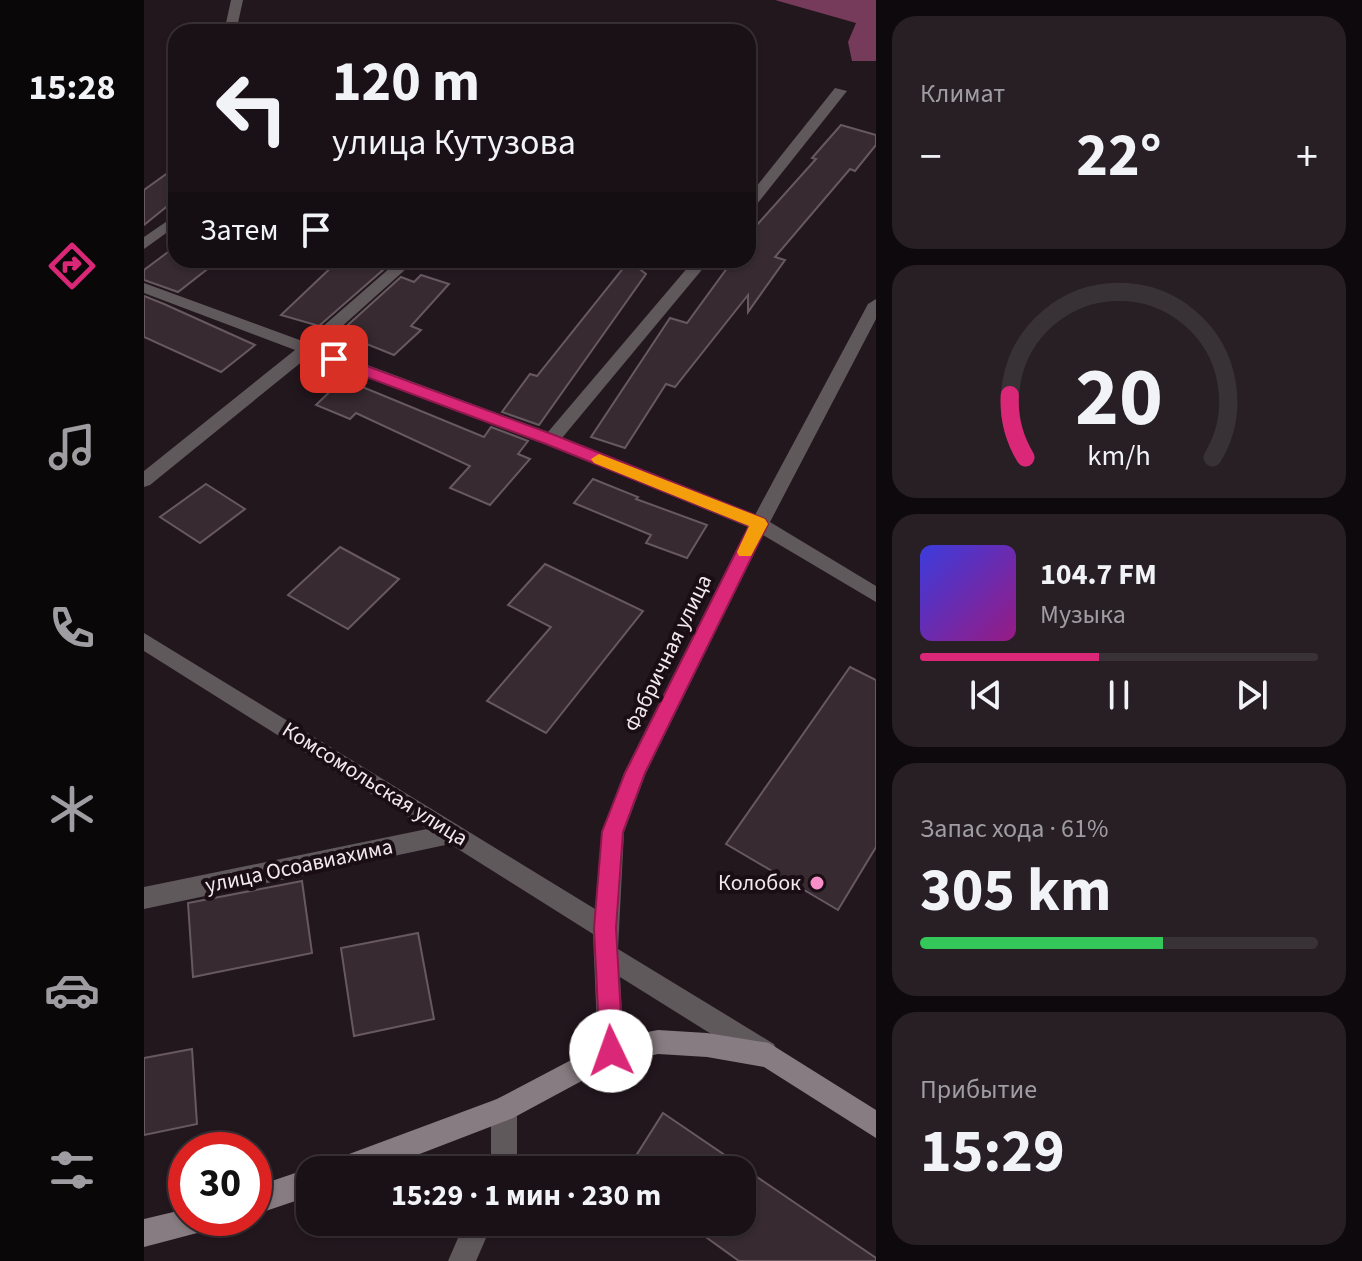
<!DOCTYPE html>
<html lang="ru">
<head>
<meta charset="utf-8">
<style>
	body { margin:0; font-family:"Source Sans 3",sans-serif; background:#271f23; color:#f1f3f6; height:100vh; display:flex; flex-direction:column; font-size:30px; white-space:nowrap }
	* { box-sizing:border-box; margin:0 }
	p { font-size:26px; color:#9f9da1 }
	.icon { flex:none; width:44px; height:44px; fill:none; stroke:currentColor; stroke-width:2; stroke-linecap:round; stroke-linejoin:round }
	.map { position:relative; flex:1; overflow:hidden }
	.details { display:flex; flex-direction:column; gap:16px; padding:16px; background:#0e090c; width:486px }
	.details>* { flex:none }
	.hud { position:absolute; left:24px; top:24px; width:588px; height:244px; border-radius:24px; box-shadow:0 2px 6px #0004,0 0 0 2px #383135; background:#1a1116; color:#f1f3f6; overflow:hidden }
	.speed { position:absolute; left:24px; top:1132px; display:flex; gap:16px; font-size:40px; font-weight:700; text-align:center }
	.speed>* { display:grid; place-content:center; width:104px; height:104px; border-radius:50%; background:#1a1116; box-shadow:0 2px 6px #0004,0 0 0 2px #383135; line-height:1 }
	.speed .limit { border:12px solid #d22; background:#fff; color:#111 }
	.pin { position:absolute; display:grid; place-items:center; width:68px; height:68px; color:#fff; margin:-34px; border-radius:16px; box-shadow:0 4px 12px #0006 }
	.me { position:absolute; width:88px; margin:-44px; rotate:357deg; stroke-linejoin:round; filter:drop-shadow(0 0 6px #0008) }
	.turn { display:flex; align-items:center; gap:28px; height:168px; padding:0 32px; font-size:36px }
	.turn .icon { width:104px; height:104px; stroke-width:2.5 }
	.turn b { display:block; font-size:56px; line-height:68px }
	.then { display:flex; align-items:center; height:76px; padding:0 32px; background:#0003; gap:16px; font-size:30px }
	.big { font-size:60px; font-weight:700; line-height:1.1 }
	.details .tile { flex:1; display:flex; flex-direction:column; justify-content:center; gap:12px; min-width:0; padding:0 28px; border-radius:24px; background:#271f23 }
	.details .dial { align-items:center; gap:0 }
	.dial svg { height:208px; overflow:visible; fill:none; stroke:#383135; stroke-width:7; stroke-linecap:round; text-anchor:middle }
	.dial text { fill:#f1f3f6; stroke:none }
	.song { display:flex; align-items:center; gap:24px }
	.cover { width:96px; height:96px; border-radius:12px; background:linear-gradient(135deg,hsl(240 70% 55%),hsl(310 70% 35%)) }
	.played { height:8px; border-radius:4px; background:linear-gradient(90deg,#db2777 45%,#383135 45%) }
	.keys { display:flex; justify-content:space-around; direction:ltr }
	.heat { display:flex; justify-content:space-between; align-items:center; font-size:44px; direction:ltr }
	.charge { height:12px; border-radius:6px; background:linear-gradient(90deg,#34c759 61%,#383135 0) }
	.trip { position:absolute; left:152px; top:1156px; width:460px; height:80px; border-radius:24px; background:#1a1116; box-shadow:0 2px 6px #0004,0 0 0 2px #383135; font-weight:700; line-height:80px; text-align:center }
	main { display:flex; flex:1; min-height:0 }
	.dock { display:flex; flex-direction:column; width:144px; justify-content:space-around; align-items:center; background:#0a0709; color:#9f9da1 }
	.dock .icon { width:56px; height:56px }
	.dock .active { color:#db2777 }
	.dock b { font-size:36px; color:#f1f3f6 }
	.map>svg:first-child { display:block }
	.water { fill:#763a5b }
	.building { fill:#372a31; stroke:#685960; stroke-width:2 }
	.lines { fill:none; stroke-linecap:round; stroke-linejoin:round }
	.street { fill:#60595c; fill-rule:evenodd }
	.secondary { fill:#877c81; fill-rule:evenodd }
	.route { fill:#db2777; stroke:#8e194d; stroke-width:2 }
	.slow { fill:#f59e0b }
	.poi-dot { fill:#f98fc9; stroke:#1a0e14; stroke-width:3 }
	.labels { text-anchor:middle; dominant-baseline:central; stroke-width:8; stroke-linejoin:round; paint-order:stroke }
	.street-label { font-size:22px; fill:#f1e9ed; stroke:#1a0e14 }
	.poi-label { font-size:22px; fill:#f1e9ed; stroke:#1a0e14; text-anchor:end }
</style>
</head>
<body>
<main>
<nav class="dock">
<b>15:28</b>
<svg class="icon active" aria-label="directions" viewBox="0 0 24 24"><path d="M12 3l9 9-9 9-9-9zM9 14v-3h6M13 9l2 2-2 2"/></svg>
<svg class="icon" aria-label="music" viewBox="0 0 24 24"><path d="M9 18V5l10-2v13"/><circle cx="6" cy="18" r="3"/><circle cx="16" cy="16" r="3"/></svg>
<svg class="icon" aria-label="phone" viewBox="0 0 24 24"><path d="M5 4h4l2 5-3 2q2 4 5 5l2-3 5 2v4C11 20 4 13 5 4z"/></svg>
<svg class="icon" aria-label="climate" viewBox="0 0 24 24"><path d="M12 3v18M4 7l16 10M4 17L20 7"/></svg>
<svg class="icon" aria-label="car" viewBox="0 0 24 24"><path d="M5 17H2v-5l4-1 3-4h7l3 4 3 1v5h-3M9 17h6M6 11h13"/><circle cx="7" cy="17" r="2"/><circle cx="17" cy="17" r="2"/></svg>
<svg class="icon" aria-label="filters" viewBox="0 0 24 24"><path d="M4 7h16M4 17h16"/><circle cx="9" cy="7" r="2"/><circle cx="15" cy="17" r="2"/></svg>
</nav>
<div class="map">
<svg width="732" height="1261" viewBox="0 0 732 1261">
	<rect width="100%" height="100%" fill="#23171e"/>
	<!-- water -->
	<polygon class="water" points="631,0 732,0 732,61 708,61 704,42 712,23"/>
	<!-- building -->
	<g class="building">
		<polygon points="697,125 732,135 732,145 711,171 706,169 631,257 641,260 604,312 604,295 531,387 522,384 481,448 447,437 526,318 543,323 589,260 604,260 604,235 672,159 668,158"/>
		<polygon points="32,167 32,199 0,225 0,190"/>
		<polygon points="32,246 32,260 75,260 34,292 0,280 0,270"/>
		<polygon points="195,260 214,260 239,270 175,326 137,315"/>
		<polygon points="485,261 502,274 395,425 358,412 386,374 393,376"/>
		<polygon points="277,275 305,284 267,326 277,330 250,355 195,333 257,277 270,282"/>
		<polygon points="0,296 20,304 111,345 77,372 0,337"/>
		<polygon points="199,379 340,437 347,427 384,441 374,454 386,459 346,505 306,488 326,466 212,413 206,419 172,405"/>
		<polygon points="449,479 494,497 492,499 563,525 543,558 502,543 507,535 430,503"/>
		<polygon points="62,484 101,509 56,543 16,517"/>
		<polygon points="196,547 255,579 204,629 144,595"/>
		<polygon points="401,564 499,611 402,733 343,701 407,627 364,605"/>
		<polygon points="706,667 732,680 732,847 694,910 582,844"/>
		<polygon points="158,881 168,953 49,977 44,903"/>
		<polygon points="274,933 290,1019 210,1036 197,948"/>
		<polygon points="48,1049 53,1124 0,1135 0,1058"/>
		<polygon points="519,1113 732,1258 732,1261 595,1261 541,1222 598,1222 598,1170 483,1170"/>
	</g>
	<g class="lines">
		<!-- street -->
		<g class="street">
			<polygon points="87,0 99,0 92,32 80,32"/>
			<polygon points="691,88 703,91 609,209 604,210 604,197"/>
			<polygon points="32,215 32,226 0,249 0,237"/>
			<polygon points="255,260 272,260 175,347 404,432 550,260 566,260 418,438 611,515 724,304 732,299 732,319 626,522 732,586 732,602 619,535 502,773 480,832 474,949 630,1044 634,1053 630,1062 621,1065 612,1062 476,977 480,1051 476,1060 467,1063 458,1060 454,1051 449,934 306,844 0,909 0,887 283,829 0,651 0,633 451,909 458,832 480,773 604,527 401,444 165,356 6,485 0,487 0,471 151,350 0,293 0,283 161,342"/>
			<polygon points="360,1096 369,1100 373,1109 373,1164 371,1170 344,1170 347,1163 347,1109 351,1100"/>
			<polygon points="321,1222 349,1222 332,1261 304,1261"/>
		</g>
		<!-- secondary -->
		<g class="secondary">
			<polygon points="514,1030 563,1033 625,1043 732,1110 732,1138 620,1067 563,1057 514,1054 471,1063 369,1118 234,1170 186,1170 189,1160 353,1099 467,1039"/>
			<polygon points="166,1168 170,1170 166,1170 166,1196 110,1215 110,1187"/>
			<polygon points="42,1209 42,1218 76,1218 72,1228 0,1247 0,1219"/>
		</g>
	</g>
	<!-- route -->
	<polygon class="route" points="190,354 413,436 621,519 624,524 501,773 479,832 472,928 479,1051 476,1059 467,1062 459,1059 456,1051 450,928 458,832 481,773 605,526 402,444 185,363 182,359"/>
	<!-- slow -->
	<polygon class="slow" points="455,454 621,519 624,524 607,556 595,556 593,552 605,526 450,463 447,459"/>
	<!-- markers -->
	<circle class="poi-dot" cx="673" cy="883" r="8"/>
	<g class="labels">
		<!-- street labels -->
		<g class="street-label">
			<text transform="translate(524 653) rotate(-64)">Фабричная улица</text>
			<text transform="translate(231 784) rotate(32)">Комсомольская улица</text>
			<text transform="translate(155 866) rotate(-12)">улица Осоавиахима</text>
		</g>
		<!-- poi labels -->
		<g class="poi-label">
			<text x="657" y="883">Колобок</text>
		</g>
	</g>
</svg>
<div class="speed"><div class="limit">30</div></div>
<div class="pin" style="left:190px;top:359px;background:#d93025"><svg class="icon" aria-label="arrive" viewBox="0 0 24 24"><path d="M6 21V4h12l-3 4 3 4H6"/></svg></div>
<svg class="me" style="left:467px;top:1051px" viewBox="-20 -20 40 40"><circle r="19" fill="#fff"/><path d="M0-13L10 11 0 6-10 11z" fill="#db2777"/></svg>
<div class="trip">15:29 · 1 мин · 230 m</div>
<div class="hud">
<div class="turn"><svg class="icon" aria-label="left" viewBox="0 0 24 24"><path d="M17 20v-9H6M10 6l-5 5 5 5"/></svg><div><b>120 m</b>улица Кутузова</div></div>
<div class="then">Затем<svg class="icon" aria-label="arrive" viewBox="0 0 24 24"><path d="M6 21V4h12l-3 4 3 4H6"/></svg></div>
</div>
</div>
<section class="details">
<div class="tile"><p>Климат</p>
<div class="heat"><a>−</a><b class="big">22°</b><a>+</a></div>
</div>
<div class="tile dial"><svg viewBox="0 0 100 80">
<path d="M14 69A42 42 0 1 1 86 69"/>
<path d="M14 69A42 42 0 0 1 8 45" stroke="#db2777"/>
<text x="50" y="56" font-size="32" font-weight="700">20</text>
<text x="50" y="72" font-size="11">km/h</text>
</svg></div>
<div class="tile">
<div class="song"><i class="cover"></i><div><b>104.7 FM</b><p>Музыка</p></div></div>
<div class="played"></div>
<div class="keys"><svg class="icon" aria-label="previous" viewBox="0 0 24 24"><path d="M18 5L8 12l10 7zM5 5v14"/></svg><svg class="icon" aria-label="pause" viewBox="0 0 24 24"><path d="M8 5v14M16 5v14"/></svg><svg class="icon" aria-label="next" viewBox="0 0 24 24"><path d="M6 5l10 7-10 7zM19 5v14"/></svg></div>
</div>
<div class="tile"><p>Запас хода · 61%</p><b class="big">305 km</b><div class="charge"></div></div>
<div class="tile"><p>Прибытие</p><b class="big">15:29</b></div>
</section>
</main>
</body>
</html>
